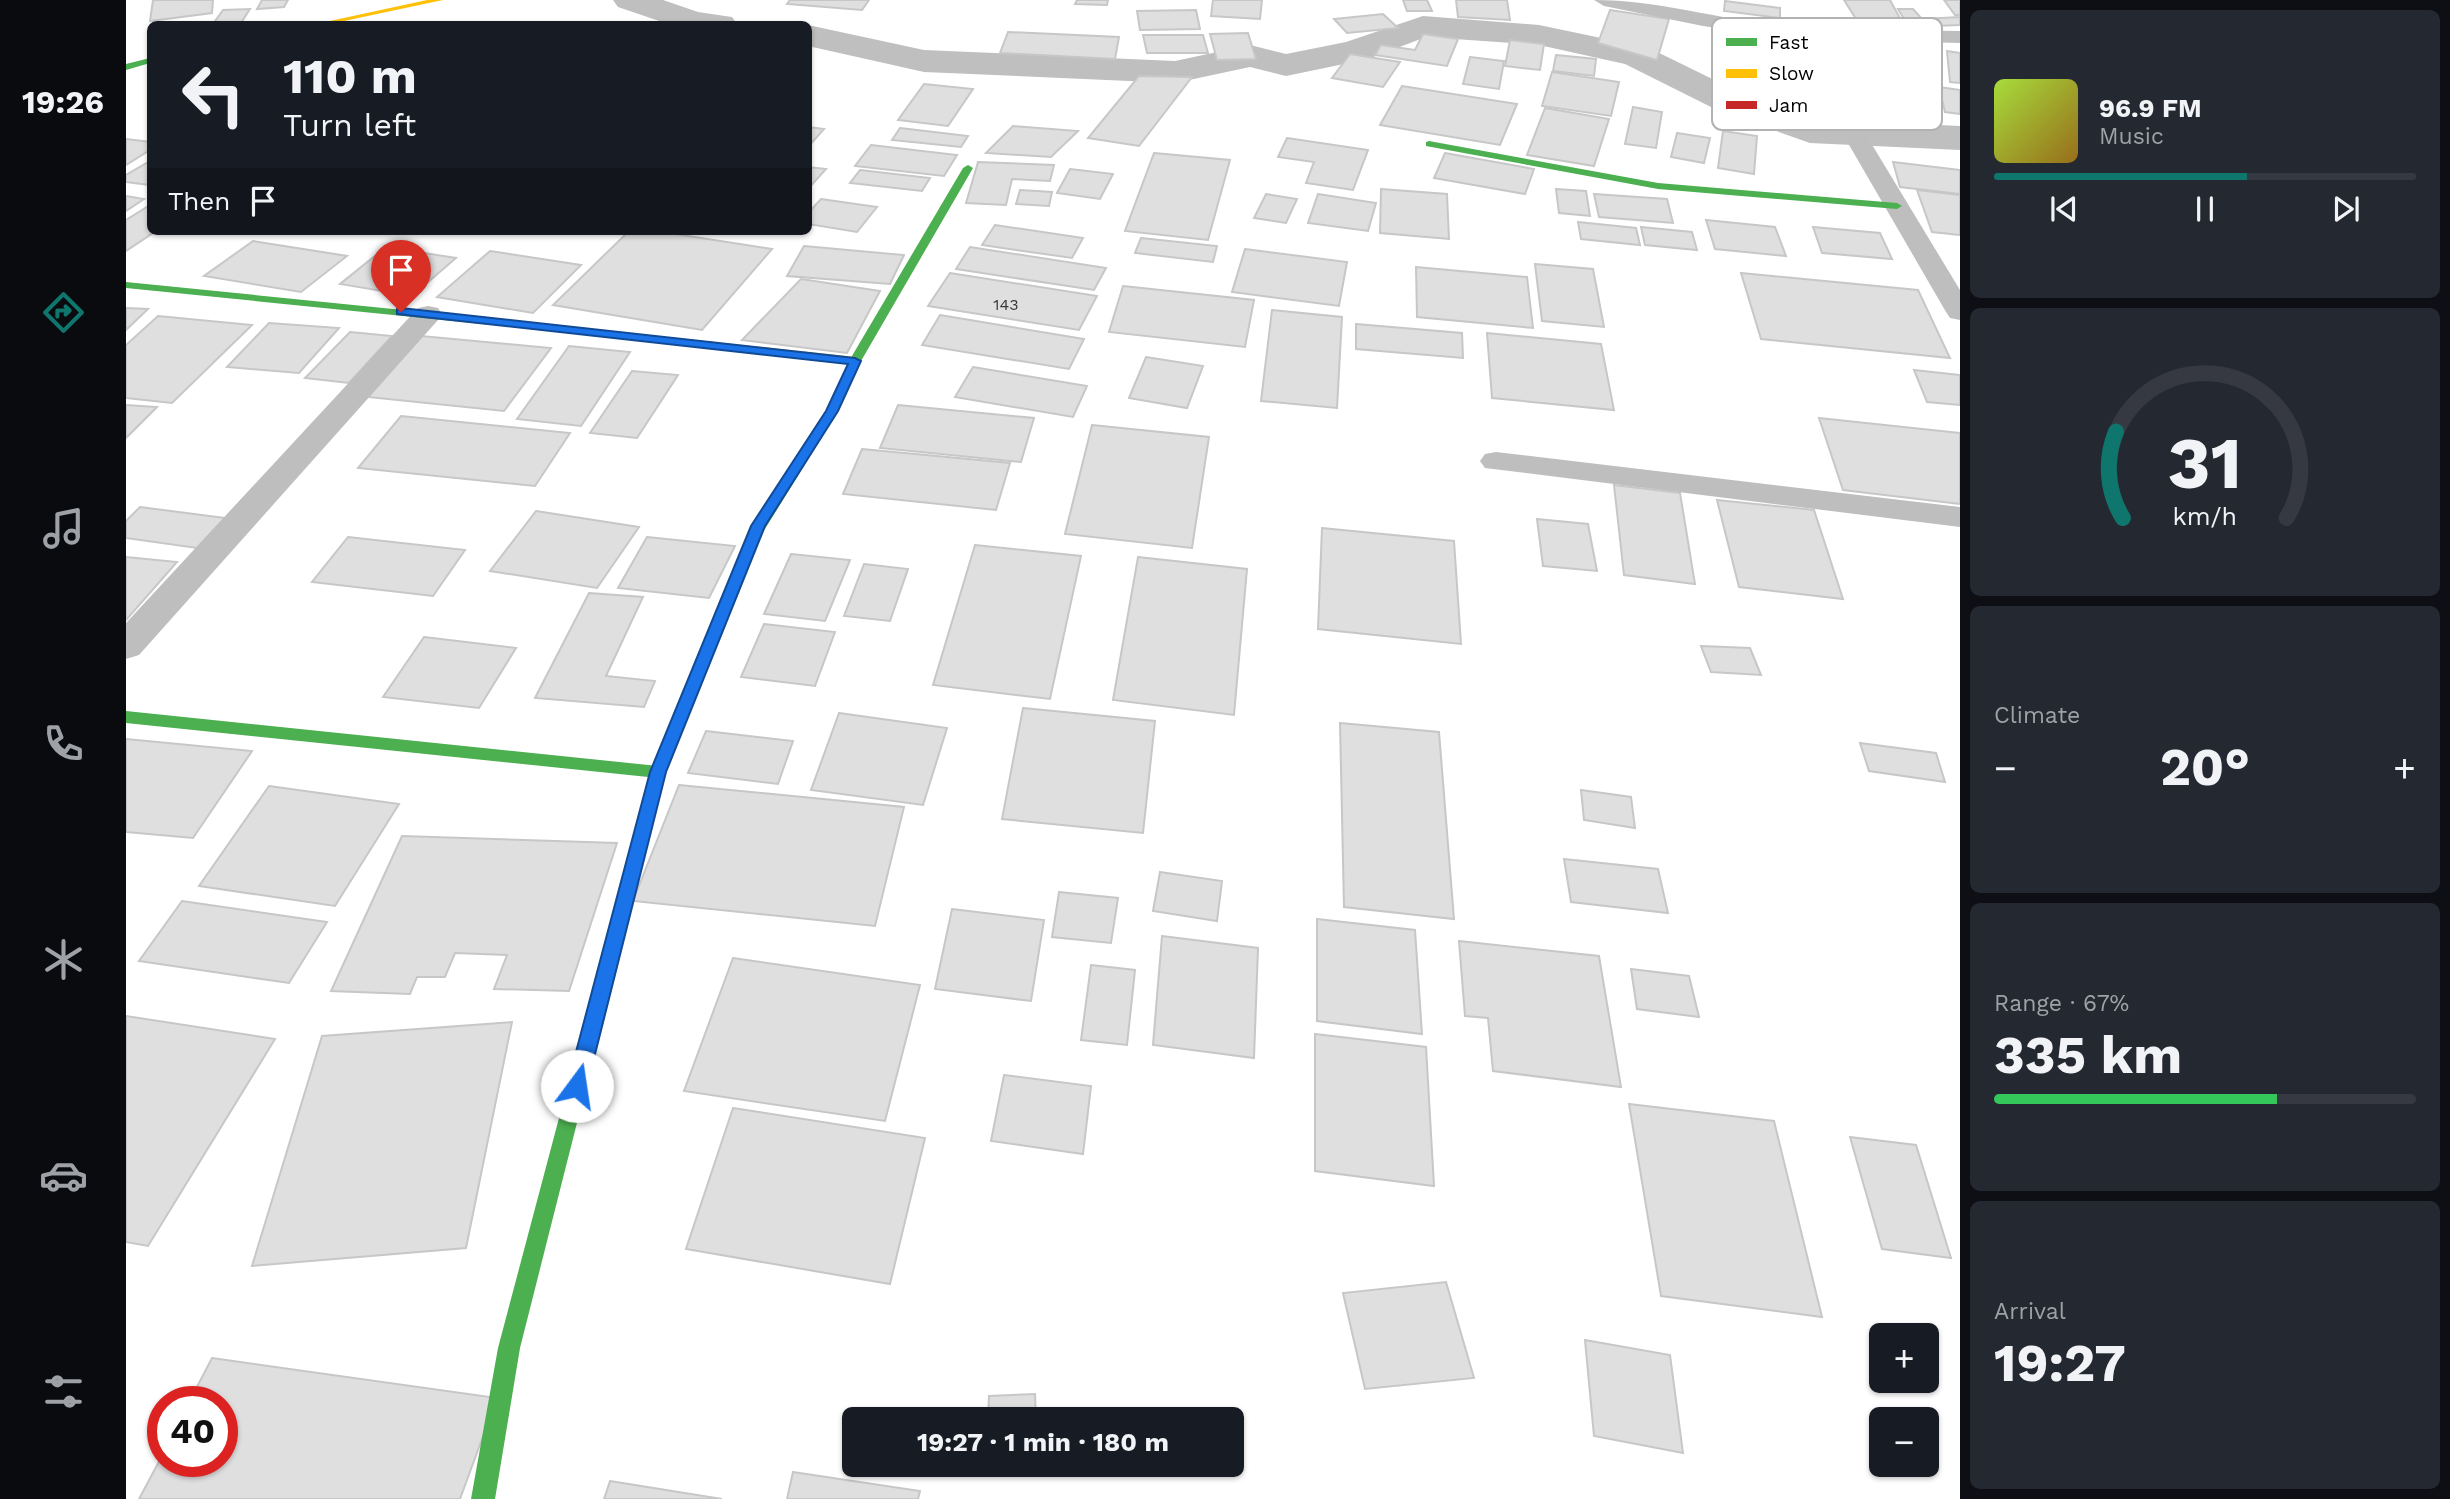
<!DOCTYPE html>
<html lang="en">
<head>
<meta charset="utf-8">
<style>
	body { margin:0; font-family:"Work Sans",sans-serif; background:#242831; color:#f1f3f6; height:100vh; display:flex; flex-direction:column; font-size:26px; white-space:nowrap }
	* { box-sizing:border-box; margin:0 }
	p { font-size:23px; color:#9ea1a6 }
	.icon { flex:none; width:38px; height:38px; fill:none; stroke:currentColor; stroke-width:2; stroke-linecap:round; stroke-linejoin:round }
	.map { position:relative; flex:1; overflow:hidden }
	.drawer { display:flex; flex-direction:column; gap:10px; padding:10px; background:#0d0f14; width:490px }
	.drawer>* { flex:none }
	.top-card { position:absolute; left:21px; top:21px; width:665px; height:214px; border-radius:10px; box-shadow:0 2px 5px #0004; background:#171b24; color:#f1f3f6; overflow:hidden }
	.controls { position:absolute; left:1743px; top:1323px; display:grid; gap:14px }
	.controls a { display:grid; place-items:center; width:70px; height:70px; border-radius:10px; background:#171b24; box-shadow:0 2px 5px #0004; font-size:35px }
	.speed { position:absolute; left:21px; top:1386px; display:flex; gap:14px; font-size:35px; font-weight:700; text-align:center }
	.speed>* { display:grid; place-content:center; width:91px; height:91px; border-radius:50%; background:#171b24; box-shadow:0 2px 5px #0004; line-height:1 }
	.speed .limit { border:10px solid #d22; background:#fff; color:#111 }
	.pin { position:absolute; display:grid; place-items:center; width:60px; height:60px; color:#fff; margin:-72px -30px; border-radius:50% 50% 50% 0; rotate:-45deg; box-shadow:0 0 7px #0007 }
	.pin .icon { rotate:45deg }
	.me { position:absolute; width:77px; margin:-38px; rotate:14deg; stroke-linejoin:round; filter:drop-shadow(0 0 5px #0008) }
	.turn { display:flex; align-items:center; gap:24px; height:147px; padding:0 21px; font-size:32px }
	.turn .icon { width:91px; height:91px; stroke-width:2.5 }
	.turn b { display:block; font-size:49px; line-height:60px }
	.then { display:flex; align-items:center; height:66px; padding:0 21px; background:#0003; gap:14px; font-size:26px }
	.big { font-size:52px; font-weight:700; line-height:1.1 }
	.drawer .card { flex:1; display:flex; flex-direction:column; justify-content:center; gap:10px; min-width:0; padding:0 24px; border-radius:10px; background:#242831 }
	.drawer .dial { align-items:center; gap:0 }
	.dial svg { height:182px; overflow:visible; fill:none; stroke:#363941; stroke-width:7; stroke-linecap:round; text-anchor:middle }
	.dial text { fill:#f1f3f6; stroke:none }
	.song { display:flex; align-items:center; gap:21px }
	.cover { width:84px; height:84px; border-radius:10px; background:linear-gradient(135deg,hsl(80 70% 55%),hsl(40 70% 35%)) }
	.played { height:7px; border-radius:4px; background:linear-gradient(90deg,#0f766e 60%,#363941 60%) }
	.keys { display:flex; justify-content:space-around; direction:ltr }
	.heat { display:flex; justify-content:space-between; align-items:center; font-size:38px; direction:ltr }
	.charge { height:10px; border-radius:5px; background:linear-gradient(90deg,#34c759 67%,#363941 0) }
	.trip { position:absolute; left:716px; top:1407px; width:402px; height:70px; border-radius:10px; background:#171b24; box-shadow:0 2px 5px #0004; font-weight:700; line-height:70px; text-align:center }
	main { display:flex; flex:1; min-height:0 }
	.tab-bar { display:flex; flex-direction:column; width:126px; justify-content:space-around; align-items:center; background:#090b0e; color:#9ea1a6 }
	.tab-bar .icon { width:49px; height:49px }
	.tab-bar .on { color:#0f766e }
	.tab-bar b { font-size:32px; color:#f1f3f6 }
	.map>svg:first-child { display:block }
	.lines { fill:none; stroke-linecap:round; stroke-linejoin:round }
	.canal { fill:#bfbfbf; fill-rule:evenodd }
	.building { fill:#dfdfdf; stroke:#c7c7c7; stroke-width:2 }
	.street { fill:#bebebe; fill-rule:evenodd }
	.fast { fill:#4caf50; fill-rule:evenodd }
	.slow { fill:#ffc107; fill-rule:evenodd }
	.jam { fill:#c62828; fill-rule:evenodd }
	.route { fill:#1a73e8; stroke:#114b97; stroke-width:2 }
	.labels { text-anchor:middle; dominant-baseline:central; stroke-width:6; stroke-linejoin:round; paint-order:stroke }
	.far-number-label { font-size:16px; fill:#383838 }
	.key { fill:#fff; stroke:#b2b2b2; stroke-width:2 }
	.key-label { font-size:19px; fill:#000 }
</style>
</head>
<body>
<main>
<nav class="tab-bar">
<b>19:26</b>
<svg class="icon on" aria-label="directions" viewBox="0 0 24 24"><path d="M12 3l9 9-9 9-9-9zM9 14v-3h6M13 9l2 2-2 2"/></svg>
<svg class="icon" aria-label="music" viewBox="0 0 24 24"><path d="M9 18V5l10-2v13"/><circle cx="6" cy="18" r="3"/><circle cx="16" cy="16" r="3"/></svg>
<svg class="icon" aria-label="phone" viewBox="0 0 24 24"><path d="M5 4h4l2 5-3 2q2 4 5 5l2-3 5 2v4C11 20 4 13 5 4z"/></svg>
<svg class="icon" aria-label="climate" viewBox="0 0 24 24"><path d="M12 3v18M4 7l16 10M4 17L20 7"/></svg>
<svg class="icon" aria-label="car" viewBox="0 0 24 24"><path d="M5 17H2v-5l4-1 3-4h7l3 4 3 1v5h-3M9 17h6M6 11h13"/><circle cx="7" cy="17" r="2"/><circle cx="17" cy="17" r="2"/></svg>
<svg class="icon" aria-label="filters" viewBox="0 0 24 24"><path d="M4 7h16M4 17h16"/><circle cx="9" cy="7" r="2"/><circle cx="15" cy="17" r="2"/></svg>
</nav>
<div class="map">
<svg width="1834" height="1499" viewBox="0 0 1834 1499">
	<rect width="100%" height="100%" fill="#fff"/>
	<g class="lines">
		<!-- canal -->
		<g class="canal">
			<polygon points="487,0 537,0 572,12 606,17 611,24 542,24 492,7"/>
			<polygon points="1297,16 1413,25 1523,48 1617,94 1689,119 1834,126 1834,150 1684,143 1591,110 1499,64 1413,45 1300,37 1242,59 1160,76 1124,67 1049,83 798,72 682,46 682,25 798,50 1049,61 1124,45 1160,54 1220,42"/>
		</g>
	</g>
	<!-- building -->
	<g class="building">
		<polygon points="27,0 87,0 86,13 24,21"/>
		<polygon points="136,0 162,0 158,7 131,9"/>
		<polygon points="664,0 743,0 736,10 661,4"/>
		<polygon points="951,0 982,0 981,5 949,4"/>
		<polygon points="1087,0 1136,0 1134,19 1085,16"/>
		<polygon points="1277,0 1301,0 1306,11 1281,11"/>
		<polygon points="1330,0 1381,0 1384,20 1332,17"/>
		<polygon points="1718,0 1764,0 1782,33 1737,30"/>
		<polygon points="1818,0 1834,0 1834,15 1829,15"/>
		<polygon points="1599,1 1654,8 1654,18 1598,11"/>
		<polygon points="124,9 115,23 87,24 97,10"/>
		<polygon points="1772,9 1787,9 1796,19 1834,17 1834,25 1783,27"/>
		<polygon points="1070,10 1074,29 1014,30 1011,11"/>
		<polygon points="1484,10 1543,19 1531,60 1472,43"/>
		<polygon points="1257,14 1272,28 1221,33 1208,19"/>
		<polygon points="882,32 993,37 989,59 874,53"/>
		<polygon points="1122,33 1130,59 1091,60 1084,34"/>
		<polygon points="1297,34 1332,39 1321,66 1249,55 1255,45 1289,50"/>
		<polygon points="1017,35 1077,35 1082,53 1021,53"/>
		<polygon points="1384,40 1418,44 1414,70 1379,66"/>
		<polygon points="1821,51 1834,53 1834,83 1824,82"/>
		<polygon points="1224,54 1274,62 1257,87 1206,78"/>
		<polygon points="1430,55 1470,59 1468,76 1427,71"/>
		<polygon points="1344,57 1378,61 1373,89 1337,84"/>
		<polygon points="1426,72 1493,82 1485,116 1416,106"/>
		<polygon points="1013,76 1066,77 1013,146 962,138"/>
		<polygon points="798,84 847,89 822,126 772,120"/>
		<polygon points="1276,86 1391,104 1374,145 1254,125"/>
		<polygon points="1813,87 1834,90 1834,114 1819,112"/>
		<polygon points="1507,107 1536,112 1530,148 1499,144"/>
		<polygon points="1419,108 1483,119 1468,166 1401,155"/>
		<polygon points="887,126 952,131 925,157 860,153"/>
		<polygon points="682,127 698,129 682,147"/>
		<polygon points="774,128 842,136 835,147 766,140"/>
		<polygon points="1597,131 1631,136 1628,174 1592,168"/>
		<polygon points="1551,133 1584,138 1578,163 1545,157"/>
		<polygon points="1161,138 1242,150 1227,190 1180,183 1188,162 1152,157"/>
		<polygon points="0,139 24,142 24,150 0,165"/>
		<polygon points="745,145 831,155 818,176 729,166"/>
		<polygon points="1028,153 1104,160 1082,240 999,231"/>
		<polygon points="1319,153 1408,169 1399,194 1308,178"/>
		<polygon points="24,161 24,185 0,182 0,175"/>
		<polygon points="852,162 928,165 924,181 886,179 880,205 840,203"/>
		<polygon points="1767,162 1834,170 1834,194 1774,187"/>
		<polygon points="682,167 700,169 682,189"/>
		<polygon points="944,169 987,174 974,199 931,193"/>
		<polygon points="734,170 804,178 796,191 724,183"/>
		<polygon points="1255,189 1321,194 1323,239 1254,233"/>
		<polygon points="1430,189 1460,191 1464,216 1433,213"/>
		<polygon points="894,190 926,192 923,206 890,204"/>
		<polygon points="1791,190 1834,195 1834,235 1806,232"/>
		<polygon points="1140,194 1171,199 1160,223 1128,218"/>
		<polygon points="1192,194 1250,203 1242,231 1182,223"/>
		<polygon points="1468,194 1541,199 1547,223 1473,217"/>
		<polygon points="0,196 18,199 0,211"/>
		<polygon points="695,199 751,207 731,232 682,224 682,213"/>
		<polygon points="24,205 24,231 30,231 0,251 0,220"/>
		<polygon points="1580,220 1649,227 1660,256 1589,249"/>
		<polygon points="1452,222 1510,228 1514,245 1455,239"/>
		<polygon points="869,225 957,238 946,258 856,245"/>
		<polygon points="1515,227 1566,232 1571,250 1519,245"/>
		<polygon points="1687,227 1754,233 1766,259 1696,253"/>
		<polygon points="503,231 530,231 646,249 576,330 427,305"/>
		<polygon points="1015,238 1091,246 1087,262 1009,253"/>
		<polygon points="127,241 221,256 175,292 78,276"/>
		<polygon points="678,246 778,255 764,284 661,276"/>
		<polygon points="260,247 330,258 286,296 214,284"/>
		<polygon points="844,247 980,268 968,290 830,269"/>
		<polygon points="1119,249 1221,262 1213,306 1106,292"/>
		<polygon points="364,251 455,265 407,313 311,297"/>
		<polygon points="1409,264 1467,269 1478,327 1416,321"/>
		<polygon points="1290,267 1401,277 1407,328 1291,317"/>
		<polygon points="824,273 971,296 953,330 802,306"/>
		<polygon points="1615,273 1792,290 1824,358 1635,339"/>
		<polygon points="675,279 754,291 721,353 616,340"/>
		<polygon points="997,286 1128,300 1119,347 983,332"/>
		<polygon points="0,308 22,309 0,330"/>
		<polygon points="1146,310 1216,317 1211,408 1135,401"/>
		<polygon points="814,315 958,339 943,369 796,345"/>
		<polygon points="32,316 126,325 46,403 0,398 0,345"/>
		<polygon points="143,323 213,328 173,373 101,367"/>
		<polygon points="1230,324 1336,333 1337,358 1230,349"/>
		<polygon points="224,332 266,336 223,383 179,378"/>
		<polygon points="1361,333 1475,344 1488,410 1366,398"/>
		<polygon points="295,336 425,348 378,411 242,397"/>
		<polygon points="443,346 504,352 455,426 391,419"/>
		<polygon points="1020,357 1077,366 1061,408 1003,398"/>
		<polygon points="847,367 961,386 947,417 829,397"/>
		<polygon points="1788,370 1834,375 1834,405 1801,402"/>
		<polygon points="506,371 552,375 511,438 464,433"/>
		<polygon points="0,405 31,407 0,438"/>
		<polygon points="772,405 908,418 895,462 754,448"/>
		<polygon points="275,416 444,433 409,486 232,468"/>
		<polygon points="1693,418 1834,433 1834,504 1717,490"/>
		<polygon points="966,425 1083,437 1066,548 939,534"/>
		<polygon points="736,449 884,463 870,510 717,494"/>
		<polygon points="1488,485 1554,493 1569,584 1498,575"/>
		<polygon points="1591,500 1688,510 1717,599 1613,587"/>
		<polygon points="14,507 99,518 71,548 0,538 0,521"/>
		<polygon points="410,511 513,527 471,588 364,571"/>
		<polygon points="1411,519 1462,524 1471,571 1417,566"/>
		<polygon points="1196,528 1328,541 1335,644 1192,629"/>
		<polygon points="222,537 339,550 307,596 186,582"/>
		<polygon points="521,537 609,546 583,598 492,588"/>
		<polygon points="849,545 955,556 924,699 807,685"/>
		<polygon points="665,554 724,560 699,621 638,614"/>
		<polygon points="0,557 51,562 0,620"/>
		<polygon points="1012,557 1121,569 1108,715 987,700"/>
		<polygon points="738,564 782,569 764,621 718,616"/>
		<polygon points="463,593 517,597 480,676 529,681 518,707 409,698"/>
		<polygon points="638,624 709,632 689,686 615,677"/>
		<polygon points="298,637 390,648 353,708 257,697"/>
		<polygon points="1575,646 1624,648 1635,675 1585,672"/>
		<polygon points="897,708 1029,721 1017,833 876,819"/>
		<polygon points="713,713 821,728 797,805 685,790"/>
		<polygon points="1214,723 1313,732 1328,919 1218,907"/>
		<polygon points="580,731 667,741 652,784 562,773"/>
		<polygon points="0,739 126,751 67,838 0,832"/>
		<polygon points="1734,743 1810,753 1819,782 1743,771"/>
		<polygon points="553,785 778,807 749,926 507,901"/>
		<polygon points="143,786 273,804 209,906 73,886"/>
		<polygon points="1455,790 1505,797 1509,828 1458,820"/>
		<polygon points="276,836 491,843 443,991 368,989 381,955 329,953 319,977 291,977 284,994 205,991"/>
		<polygon points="1438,859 1532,869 1542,913 1445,902"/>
		<polygon points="1034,872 1096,881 1091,921 1027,911"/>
		<polygon points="933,892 992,898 985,943 926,937"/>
		<polygon points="56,901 201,922 163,983 13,961"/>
		<polygon points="826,909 918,920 905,1001 809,989"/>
		<polygon points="1191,919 1289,930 1296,1034 1191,1021"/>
		<polygon points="1036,936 1132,948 1128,1058 1027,1045"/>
		<polygon points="1333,941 1473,956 1495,1087 1367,1071 1362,1018 1339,1016"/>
		<polygon points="607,958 794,985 759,1121 558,1091"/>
		<polygon points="965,965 1009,970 1001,1045 955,1040"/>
		<polygon points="1505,969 1563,976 1573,1017 1511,1009"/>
		<polygon points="0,1016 149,1039 22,1246 0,1242"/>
		<polygon points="386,1022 340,1248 126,1266 196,1036"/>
		<polygon points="1189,1034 1300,1047 1308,1186 1189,1171"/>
		<polygon points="878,1075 965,1086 957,1154 865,1141"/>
		<polygon points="1503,1104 1648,1121 1696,1317 1535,1296"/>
		<polygon points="607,1108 799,1138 764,1284 560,1249"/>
		<polygon points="1724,1137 1790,1145 1825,1258 1756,1249"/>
		<polygon points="1320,1282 1348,1378 1239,1389 1217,1293"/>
		<polygon points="1459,1340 1544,1355 1557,1453 1468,1436"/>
		<polygon points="86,1358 371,1398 334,1499 13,1499 37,1454 37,1461 96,1461 96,1402 63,1402"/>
		<polygon points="909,1394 910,1419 862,1419 863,1396"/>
		<polygon points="667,1472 794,1491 792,1499 661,1499"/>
		<polygon points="484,1481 596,1499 478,1499"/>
	</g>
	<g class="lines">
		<!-- street -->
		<g class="street">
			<path d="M 1468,0 C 1536,0 1601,22 1669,27 C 1723,31 1779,30 1834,31 L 1834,43 L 1682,39 L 1834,290 L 1834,320 L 1824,318 L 1820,312 L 1661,38 L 1577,26 L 1478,6 Z"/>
			<polygon points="302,306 312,308 316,314 312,320 13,655 0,659 0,623 292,308"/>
			<polygon points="1370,452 1834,507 1834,527 1359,468 1354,461 1359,454"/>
		</g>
		<!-- fast -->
		<g class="fast">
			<polygon points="24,58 24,63 0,70 0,64"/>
			<polygon points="1303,141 1532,183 1771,203 1776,206 1771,209 1532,189 1300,146 1300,142"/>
			<polygon points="842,165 847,168 735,361 712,411 634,537 624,537 622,534 700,411 723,361 837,168"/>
			<polygon points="0,282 456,328 462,331 456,334 0,288"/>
			<polygon points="0,711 532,766 538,768 540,772 538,776 532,778 0,723"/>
			<polygon points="510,851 516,853 518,858 394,1348 369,1499 345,1499 372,1348 502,858 504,853"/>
		</g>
		<!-- slow -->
		<g class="slow">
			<polygon points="301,0 317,0 204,24 190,24"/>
			<polygon points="456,328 729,357 735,361 729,365 452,333 450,331"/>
		</g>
		<!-- jam -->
		<polygon class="jam" points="629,530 636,534 540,772 518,858 516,863 510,865 504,863 502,858 524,772 622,534"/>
	</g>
	<!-- route -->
	<polygon class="route" points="275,308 729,358 735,361 712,411 639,526 540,772 461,1086 458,1093 451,1095 444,1093 441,1086 524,772 625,526 700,411 722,364 271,314 271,309"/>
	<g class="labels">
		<!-- far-number labels -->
		<g class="far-number-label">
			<text x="880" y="304">143</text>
		</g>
	</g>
	<!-- legend -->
	<rect x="1586" y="18" width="230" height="112" rx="10" class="key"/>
	<rect x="1600" y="38" width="31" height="8" fill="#4caf50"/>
	<rect x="1600" y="69" width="31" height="9" fill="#ffc107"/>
	<rect x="1600" y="101" width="31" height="8" fill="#c62828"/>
	<g class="key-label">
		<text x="1643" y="49">Fast</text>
		<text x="1643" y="80">Slow</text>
		<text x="1643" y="112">Jam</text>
	</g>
</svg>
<div class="controls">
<a>+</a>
<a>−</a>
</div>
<div class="speed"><div class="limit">40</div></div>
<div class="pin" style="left:275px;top:312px;background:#d93025"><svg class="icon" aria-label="arrive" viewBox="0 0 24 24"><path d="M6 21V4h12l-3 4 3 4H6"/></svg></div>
<svg class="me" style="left:451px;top:1086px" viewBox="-20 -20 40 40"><circle r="19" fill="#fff"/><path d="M0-13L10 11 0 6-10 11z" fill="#1a73e8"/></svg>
<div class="trip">19:27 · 1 min · 180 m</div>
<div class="top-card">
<div class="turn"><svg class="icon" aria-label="left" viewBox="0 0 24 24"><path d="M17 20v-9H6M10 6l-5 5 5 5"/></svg><div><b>110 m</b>Turn left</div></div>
<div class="then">Then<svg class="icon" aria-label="arrive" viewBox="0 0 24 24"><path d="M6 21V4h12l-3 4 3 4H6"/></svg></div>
</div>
</div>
<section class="drawer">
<div class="card">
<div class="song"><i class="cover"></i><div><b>96.9 FM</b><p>Music</p></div></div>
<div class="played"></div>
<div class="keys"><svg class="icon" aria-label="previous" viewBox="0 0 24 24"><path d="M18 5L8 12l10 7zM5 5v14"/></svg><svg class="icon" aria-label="pause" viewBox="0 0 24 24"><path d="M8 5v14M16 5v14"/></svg><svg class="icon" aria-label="next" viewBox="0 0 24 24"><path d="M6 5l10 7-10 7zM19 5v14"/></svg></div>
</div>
<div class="card dial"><svg viewBox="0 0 100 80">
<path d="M14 69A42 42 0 1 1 86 69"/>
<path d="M14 69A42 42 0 0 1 11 31" stroke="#0f766e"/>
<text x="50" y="56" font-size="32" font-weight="700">31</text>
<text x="50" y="72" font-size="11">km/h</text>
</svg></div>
<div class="card"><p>Climate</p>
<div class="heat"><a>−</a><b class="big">20°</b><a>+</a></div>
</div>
<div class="card"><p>Range · 67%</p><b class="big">335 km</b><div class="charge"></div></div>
<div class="card"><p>Arrival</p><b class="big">19:27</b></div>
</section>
</main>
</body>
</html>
